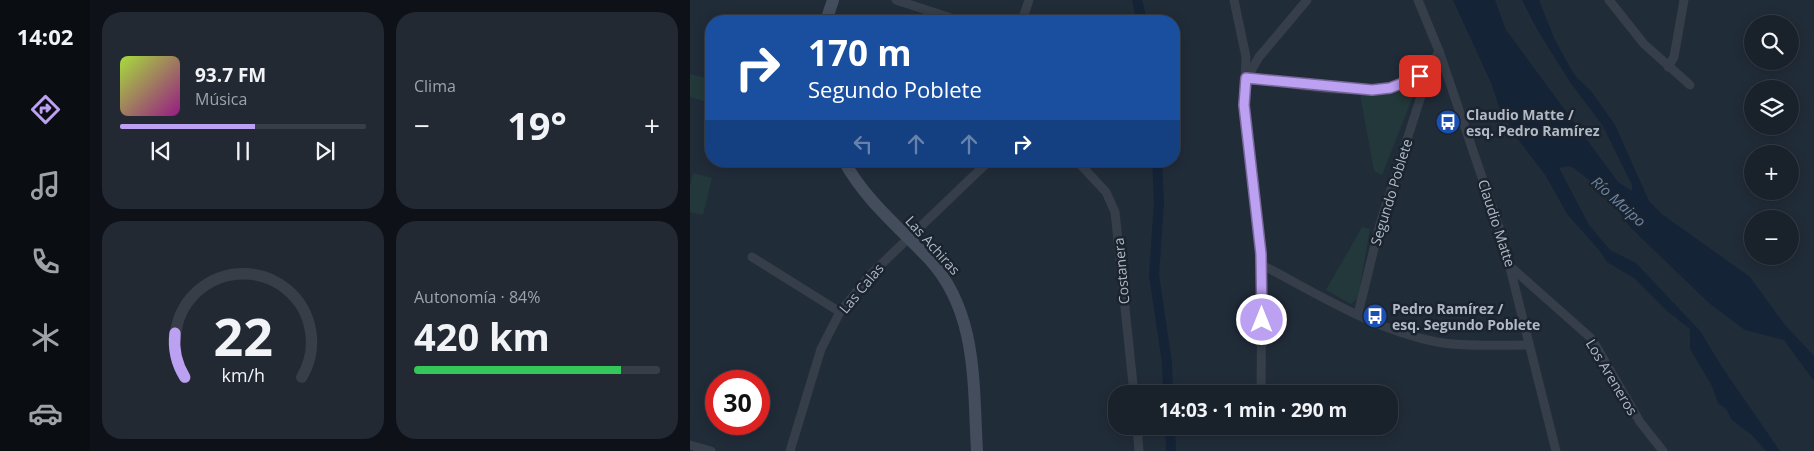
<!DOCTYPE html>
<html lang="es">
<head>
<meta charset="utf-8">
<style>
	body { margin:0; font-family:"Open Sans",sans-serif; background:#222933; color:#f1f3f6; height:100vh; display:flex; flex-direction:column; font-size:19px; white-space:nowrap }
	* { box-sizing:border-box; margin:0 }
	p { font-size:16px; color:#9fa3a9 }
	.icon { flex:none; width:28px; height:28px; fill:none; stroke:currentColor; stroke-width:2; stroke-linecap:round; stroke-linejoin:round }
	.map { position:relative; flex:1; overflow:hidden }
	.details { display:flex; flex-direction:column; gap:12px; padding:12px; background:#0e1218; width:600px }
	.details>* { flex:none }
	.banner { position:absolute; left:15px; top:15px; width:475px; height:152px; border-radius:20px; box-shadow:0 2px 12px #0003,0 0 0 1px #373e47; background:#1a4fa0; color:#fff; overflow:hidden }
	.tools { position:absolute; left:1054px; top:15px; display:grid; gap:10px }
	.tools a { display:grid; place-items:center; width:55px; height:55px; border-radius:50%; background:#19212b; box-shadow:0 2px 12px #0003,0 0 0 1px #373e47; font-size:25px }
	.speed { position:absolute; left:15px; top:370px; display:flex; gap:10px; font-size:25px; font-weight:700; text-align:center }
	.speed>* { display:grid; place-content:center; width:65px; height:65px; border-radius:50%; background:#19212b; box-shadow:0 2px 12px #0003,0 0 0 1px #373e47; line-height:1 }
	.speed .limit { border:8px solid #d22; background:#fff; color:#111 }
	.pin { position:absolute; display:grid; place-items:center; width:42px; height:42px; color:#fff; margin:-21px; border-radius:10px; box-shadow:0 2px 8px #0006 }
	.me { position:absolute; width:55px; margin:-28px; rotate:0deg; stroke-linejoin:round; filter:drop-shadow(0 0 4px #0008) }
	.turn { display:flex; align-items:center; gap:18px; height:105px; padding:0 20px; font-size:22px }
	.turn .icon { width:65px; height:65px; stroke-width:2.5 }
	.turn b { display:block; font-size:35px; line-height:42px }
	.lanes { display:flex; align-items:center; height:48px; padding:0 20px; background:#0003; justify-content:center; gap:25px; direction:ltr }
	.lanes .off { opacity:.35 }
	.big { font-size:38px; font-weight:700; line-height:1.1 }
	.details .widget { flex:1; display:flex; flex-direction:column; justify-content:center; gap:8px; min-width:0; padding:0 18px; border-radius:20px; background:#222933 }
	.details .dial { align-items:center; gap:0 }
	.dial svg { height:130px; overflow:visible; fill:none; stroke:#373e47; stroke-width:7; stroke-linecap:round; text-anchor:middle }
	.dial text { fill:#f1f3f6; stroke:none }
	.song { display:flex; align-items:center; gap:15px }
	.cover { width:60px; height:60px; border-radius:8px; background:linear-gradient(135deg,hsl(80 70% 55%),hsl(310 70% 35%)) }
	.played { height:5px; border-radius:2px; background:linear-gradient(90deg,#bca0f2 55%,#373e47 55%) }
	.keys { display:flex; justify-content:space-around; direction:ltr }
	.heat { display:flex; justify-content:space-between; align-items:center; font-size:28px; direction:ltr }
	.charge { height:8px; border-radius:4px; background:linear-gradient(90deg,#34c759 84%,#373e47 0) }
	.details .tiles { flex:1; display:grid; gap:12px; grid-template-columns:repeat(2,1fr) }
	.trip { position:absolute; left:418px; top:385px; width:290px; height:50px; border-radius:20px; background:#19212b; box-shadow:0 2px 12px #0003,0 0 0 1px #373e47; font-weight:700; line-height:50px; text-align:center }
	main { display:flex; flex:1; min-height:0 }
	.tab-bar { display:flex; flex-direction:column; width:90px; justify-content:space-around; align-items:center; background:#0a0d11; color:#9fa3a9 }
	.tab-bar .icon { width:35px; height:35px }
	.tab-bar .active { color:#bca0f2 }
	.tab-bar b { font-size:22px; color:#f1f3f6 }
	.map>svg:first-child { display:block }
	.green { fill:#23383a }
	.water { fill:#152336 }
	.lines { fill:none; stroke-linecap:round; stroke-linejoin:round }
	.canal { stroke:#152336; stroke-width:10 }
	.street { stroke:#353e49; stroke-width:9 }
	.secondary { stroke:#434d5c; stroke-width:12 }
	.route-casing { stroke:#7a689d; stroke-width:12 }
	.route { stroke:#bca0f2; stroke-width:9 }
	.labels { text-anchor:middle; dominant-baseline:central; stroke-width:5; stroke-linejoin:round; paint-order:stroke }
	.poi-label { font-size:14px; font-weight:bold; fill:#b0b9c5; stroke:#1a232e; text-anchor:start }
	.street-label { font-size:14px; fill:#b0b9c5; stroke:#1a232e }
	.water-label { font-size:15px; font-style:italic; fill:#6984a4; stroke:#1a232e }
</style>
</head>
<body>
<main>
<nav class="tab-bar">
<b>14:02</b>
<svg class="icon active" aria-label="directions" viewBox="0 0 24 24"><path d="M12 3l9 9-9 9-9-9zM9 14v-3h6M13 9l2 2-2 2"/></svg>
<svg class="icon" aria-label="music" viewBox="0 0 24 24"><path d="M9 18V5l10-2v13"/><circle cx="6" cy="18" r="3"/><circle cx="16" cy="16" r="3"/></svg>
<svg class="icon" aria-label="phone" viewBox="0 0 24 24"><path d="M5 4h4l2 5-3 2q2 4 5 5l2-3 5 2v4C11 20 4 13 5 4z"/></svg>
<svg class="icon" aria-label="climate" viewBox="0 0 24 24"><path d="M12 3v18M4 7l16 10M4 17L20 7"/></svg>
<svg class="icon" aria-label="car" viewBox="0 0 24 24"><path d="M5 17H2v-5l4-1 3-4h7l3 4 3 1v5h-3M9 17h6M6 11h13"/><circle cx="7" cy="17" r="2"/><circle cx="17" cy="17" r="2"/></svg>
</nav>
<section class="details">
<div class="tiles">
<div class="widget">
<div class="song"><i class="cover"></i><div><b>93.7 FM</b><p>Música</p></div></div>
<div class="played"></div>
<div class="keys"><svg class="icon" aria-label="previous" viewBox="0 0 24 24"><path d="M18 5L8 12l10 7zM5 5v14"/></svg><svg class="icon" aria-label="pause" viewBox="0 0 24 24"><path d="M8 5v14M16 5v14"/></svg><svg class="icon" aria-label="next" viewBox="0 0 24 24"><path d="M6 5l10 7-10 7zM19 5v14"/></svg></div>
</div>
<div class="widget"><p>Clima</p>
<div class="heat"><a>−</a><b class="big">19°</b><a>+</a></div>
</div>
<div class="widget dial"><svg viewBox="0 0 100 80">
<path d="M14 69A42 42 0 1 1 86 69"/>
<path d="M14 69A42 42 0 0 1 8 42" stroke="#bca0f2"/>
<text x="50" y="56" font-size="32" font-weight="700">22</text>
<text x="50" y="72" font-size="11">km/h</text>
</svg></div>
<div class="widget"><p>Autonomía · 84%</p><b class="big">420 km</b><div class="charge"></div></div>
</div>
</section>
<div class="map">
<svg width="1124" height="451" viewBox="0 0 1124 451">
	<rect width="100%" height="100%" fill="#212c39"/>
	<!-- green -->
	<g class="green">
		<polygon points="0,74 21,79 21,103 0,97"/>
		<polygon points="722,84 725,91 692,175 684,171 670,94 685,94"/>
		<polygon points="3,173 22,178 13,215 0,212 0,186"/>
		<polygon points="672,227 680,229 668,298 661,304 636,290"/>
	</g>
	<!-- water -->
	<polygon class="water" points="763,0 805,0 816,30 928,182 942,191 942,185 913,126 880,82 848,31 832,0 849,0 865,40 881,69 887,78 901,91 925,125 959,201 973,215 1060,277 1095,325 1124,356 1124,381 1094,340 1055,330 1019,303 939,226 919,196 884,168 879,166 869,168 899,225 920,250 946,263 1010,331 1034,370 1090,451 1076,451 1062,435 1042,420 1036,409 1028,403 1022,386 1000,349 1000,329 977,311 944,278 917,262 910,251 877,214 856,176 827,138 809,107 802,85"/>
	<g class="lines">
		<!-- canal -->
		<g class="canal">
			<polyline points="447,0 452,21"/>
			<polyline points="467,161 469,202 464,275 477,363 478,394"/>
			<polyline points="480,426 481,451"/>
		</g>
		<!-- street -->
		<g class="street">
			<polyline points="206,0 270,21"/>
			<polyline points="544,0 556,57 554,105 572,265 571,394"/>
			<polyline points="728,0 749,51 812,236 866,451"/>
			<polyline points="919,0 954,44 1000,85"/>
			<polyline points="332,21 339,0"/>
			<polyline points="978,67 984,57 994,0"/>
			<path d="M 556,78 C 617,85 684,104 739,71"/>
			<polyline points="557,78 569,57 617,0"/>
			<polyline points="387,161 416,192 425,212 444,394"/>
			<polyline points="62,257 150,312"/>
			<path d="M 572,265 C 628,294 684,330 747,342 C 777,347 809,345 839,345"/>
			<polyline points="822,268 902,339 950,422 973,451"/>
			<polyline points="668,314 690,224 739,71 749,51"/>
			<polyline points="447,426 449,451"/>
			<polyline points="571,429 571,426"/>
			<polyline points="0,445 21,451"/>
			<polyline points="100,451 131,349 150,312 180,275 299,161"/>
		</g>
		<!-- secondary -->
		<g class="secondary">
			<polyline points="136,21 143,0"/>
			<path d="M 154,161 C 175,200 210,228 239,259 C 288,312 283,384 287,451"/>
		</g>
	</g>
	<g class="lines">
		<defs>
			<polyline id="route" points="572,320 571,254 554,105 556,78 682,90 700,88 730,76"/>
		</defs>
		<!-- route casing -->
		<use href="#route" class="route-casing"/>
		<!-- route -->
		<use href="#route" class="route"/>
	</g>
	<!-- icons -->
	<defs>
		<symbol id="bus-disc" viewBox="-11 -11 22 22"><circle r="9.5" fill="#1a4fb4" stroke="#1a232e"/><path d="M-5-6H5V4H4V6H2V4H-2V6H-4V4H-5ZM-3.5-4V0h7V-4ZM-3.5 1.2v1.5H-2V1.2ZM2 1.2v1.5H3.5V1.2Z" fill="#fff"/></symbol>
	</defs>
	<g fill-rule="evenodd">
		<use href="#bus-disc" x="744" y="108" width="28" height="28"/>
		<use href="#bus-disc" x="671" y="302" width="28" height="28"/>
	</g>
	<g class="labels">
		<!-- poi labels -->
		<g class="poi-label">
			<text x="776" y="114">Claudio Matte /<tspan x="776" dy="16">esq. Pedro Ramírez</tspan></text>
			<text x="702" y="308">Pedro Ramírez /<tspan x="702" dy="16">esq. Segundo Poblete</tspan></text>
		</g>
		<!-- street labels -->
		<g class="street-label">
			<text transform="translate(701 192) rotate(-73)">Segundo Poblete</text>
			<text transform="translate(807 223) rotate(72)">Claudio Matte</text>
			<text transform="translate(243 245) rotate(48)">Las Achiras</text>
			<text transform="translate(431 271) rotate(-95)">Costanera</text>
			<text transform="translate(171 288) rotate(-50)">Las Calas</text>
			<text transform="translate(922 377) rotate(59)">Los Areneros</text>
		</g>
		<!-- water labels -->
		<g class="water-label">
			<text transform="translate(929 201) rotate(42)">Río Maipo</text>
		</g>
	</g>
</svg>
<div class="tools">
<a><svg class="icon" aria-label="search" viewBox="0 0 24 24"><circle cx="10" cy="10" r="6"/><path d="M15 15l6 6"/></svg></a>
<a><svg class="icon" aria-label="layers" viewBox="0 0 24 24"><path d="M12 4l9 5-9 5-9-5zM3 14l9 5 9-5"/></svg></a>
<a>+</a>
<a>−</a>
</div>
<div class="speed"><div class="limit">30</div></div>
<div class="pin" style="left:730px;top:76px;background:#d93025"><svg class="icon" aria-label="arrive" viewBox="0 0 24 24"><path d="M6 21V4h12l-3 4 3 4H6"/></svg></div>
<svg class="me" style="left:572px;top:320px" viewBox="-20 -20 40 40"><circle r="17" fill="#bca0f2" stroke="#fff" stroke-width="3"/><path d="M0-11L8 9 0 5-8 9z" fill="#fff"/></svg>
<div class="trip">14:03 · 1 min · 290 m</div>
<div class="banner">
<div class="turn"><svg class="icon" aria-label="right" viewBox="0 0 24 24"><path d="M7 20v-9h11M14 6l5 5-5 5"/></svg><div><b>170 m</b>Segundo Poblete</div></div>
<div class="lanes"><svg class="icon off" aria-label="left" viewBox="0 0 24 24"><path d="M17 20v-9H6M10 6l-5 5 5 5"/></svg><svg class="icon off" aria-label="ahead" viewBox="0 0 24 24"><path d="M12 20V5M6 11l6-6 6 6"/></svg><svg class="icon off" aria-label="ahead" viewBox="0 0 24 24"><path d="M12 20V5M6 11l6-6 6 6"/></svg><svg class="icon" aria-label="right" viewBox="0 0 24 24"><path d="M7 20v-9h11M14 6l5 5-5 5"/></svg></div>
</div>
</div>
</main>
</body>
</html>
